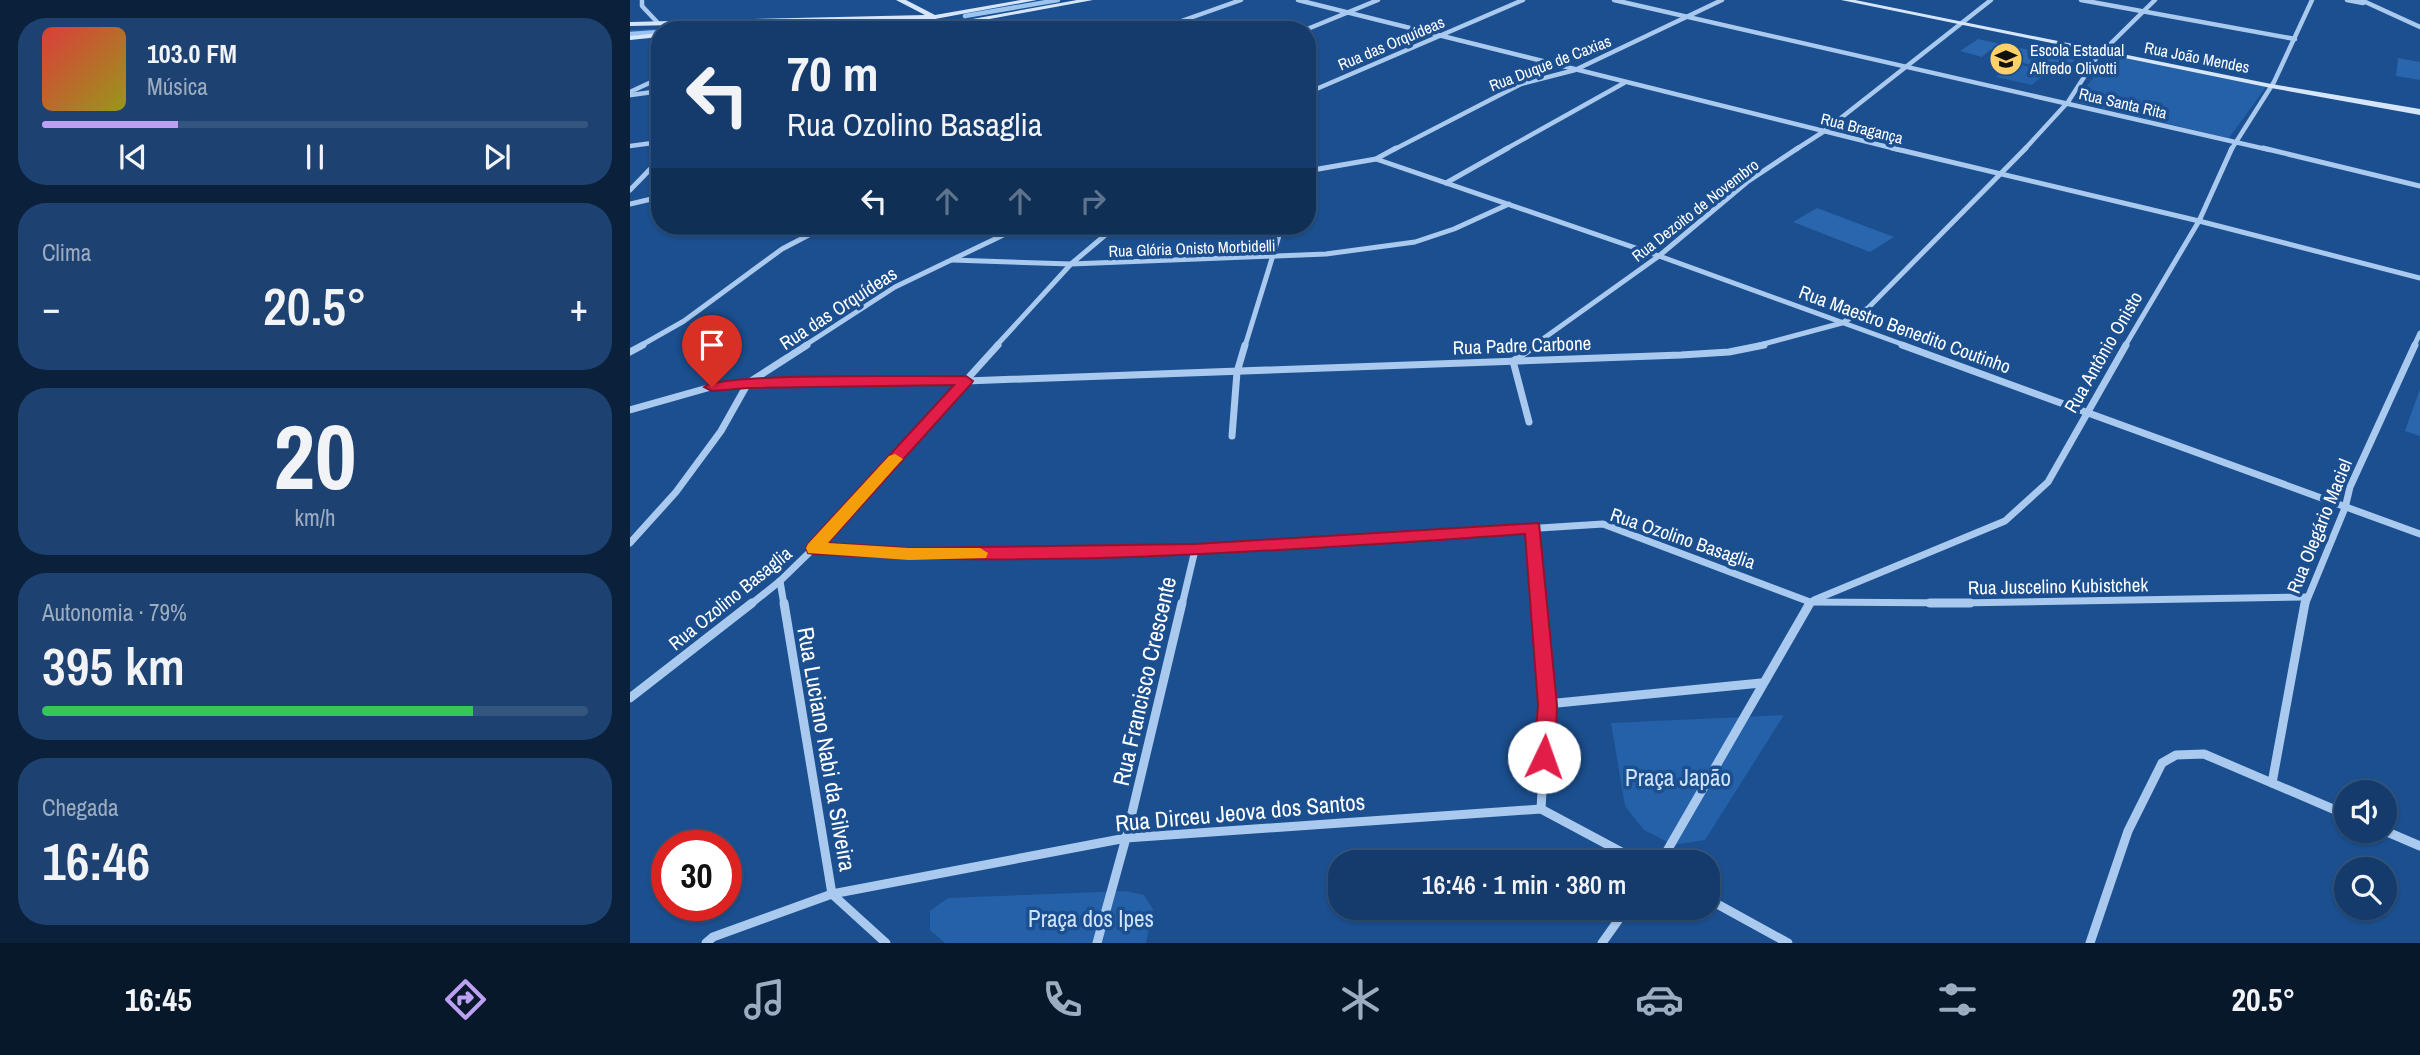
<!DOCTYPE html>
<html lang="pt">
<head>
<meta charset="utf-8">
<style>
	body { margin:0; font-family:"Archivo Narrow",sans-serif; background:#1d4271; color:#f1f3f6; height:100vh; display:flex; flex-direction:column; font-size:26px; white-space:nowrap }
	* { box-sizing:border-box; margin:0 }
	p { font-size:23px; color:#9dadc1 }
	.icon { flex:none; width:38px; height:38px; fill:none; stroke:currentColor; stroke-width:2; stroke-linecap:round; stroke-linejoin:round }
	.map { position:relative; flex:1; overflow:hidden }
	.details { display:flex; flex-direction:column; gap:18px; padding:18px; background:#0b203b; width:630px }
	.details>* { flex:none }
	.guide { position:absolute; left:21px; top:21px; width:665px; height:214px; border-radius:28px; box-shadow:0 2px 5px #0004,0 0 0 2px #33557e; background:#143b6b; color:#f1f3f6; overflow:hidden }
	.fabs { position:absolute; left:1704px; top:780px; display:grid; gap:14px }
	.fabs a { display:grid; place-items:center; width:63px; height:63px; border-radius:50%; background:#143b6b; box-shadow:0 2px 5px #0004,0 0 0 2px #33557e; font-size:35px }
	.speed { position:absolute; left:21px; top:830px; display:flex; gap:14px; font-size:35px; font-weight:700; text-align:center }
	.speed>* { display:grid; place-content:center; width:91px; height:91px; border-radius:50%; background:#143b6b; box-shadow:0 2px 5px #0004,0 0 0 2px #33557e; line-height:1 }
	.speed .limit { border:10px solid #d22; background:#fff; color:#111 }
	.pin { position:absolute; display:grid; place-items:center; width:60px; height:60px; color:#fff; margin:-72px -30px; border-radius:50% 50% 50% 0; rotate:-45deg; box-shadow:0 0 7px #0007 }
	.pin .icon { rotate:45deg }
	.me { position:absolute; width:77px; margin:-38px; rotate:3deg; stroke-linejoin:round; filter:drop-shadow(0 0 5px #0008) }
	.turn { display:flex; align-items:center; gap:24px; height:147px; padding:0 21px; font-size:32px }
	.turn .icon { width:91px; height:91px; stroke-width:2.5 }
	.turn b { display:block; font-size:49px; line-height:60px }
	.lanes { display:flex; align-items:center; height:66px; padding:0 21px; background:#0003; justify-content:center; gap:35px; direction:ltr }
	.lanes .off { opacity:.35 }
	.big { font-size:52px; font-weight:600; line-height:1.1 }
	.details .tile { flex:1; display:flex; flex-direction:column; justify-content:center; gap:10px; min-width:0; padding:0 24px; border-radius:28px; background:#1d4271 }
	.details .dial { align-items:center; gap:0 }
	.dial b { font-size:91px; line-height:1 }
	.song { display:flex; align-items:center; gap:21px }
	.cover { width:84px; height:84px; border-radius:10px; background:linear-gradient(135deg,hsl(0 70% 55%),hsl(60 70% 35%)) }
	.played { height:7px; border-radius:4px; background:linear-gradient(90deg,#bca0f2 25%,#33557e 25%) }
	.keys { display:flex; justify-content:space-around; direction:ltr }
	.heat { display:flex; justify-content:space-between; align-items:center; font-size:38px; direction:ltr }
	.charge { height:10px; border-radius:5px; background:linear-gradient(90deg,#34c759 79%,#33557e 0) }
	.trip { position:absolute; left:698px; top:850px; width:392px; height:70px; border-radius:28px; background:#143b6b; box-shadow:0 2px 5px #0004,0 0 0 2px #33557e; font-weight:600; line-height:70px; text-align:center }
	.tab-bar { display:flex; height:112px; justify-content:space-around; align-items:center; background:#08182b; color:#9dadc1 }
	.tab-bar .icon { width:49px; height:49px }
	.tab-bar .current { color:#bca0f2 }
	.tab-bar b { font-size:32px; color:#f1f3f6 }
	main { display:flex; flex:1; min-height:0 }
	.map>svg:first-child { display:block }
	.green { fill:#2461a8 }
	.lines { fill:none; stroke-linecap:round; stroke-linejoin:round }
	.stream { stroke:#9cc4f0; stroke-width:4.5 }
	.building { fill:#2a66ad }
	.street-far3 { stroke:#a9c9ee; stroke-width:4.5 }
	.street-far2 { stroke:#a9c9ee; stroke-width:5 }
	.street-far1 { stroke:#a9c9ee; stroke-width:7 }
	.street { stroke:#a9c9ee; stroke-width:9 }
	.secondary { fill:#d6e6fa; fill-rule:evenodd }
	.route { fill:#e11d48; stroke:#92132f; stroke-width:2 }
	.slow { fill:#f59e0b }
	.labels { text-anchor:middle; dominant-baseline:central; stroke-width:7; stroke-linejoin:round; paint-order:stroke }
	.far-street-label { font-size:16px; fill:#fff; stroke:#1b4f8f }
	.far-poi-label { font-size:16px; fill:#fff; stroke:#1b4f8f; text-anchor:start }
	.street-label { font-size:19px; fill:#fff; stroke:#1b4f8f }
	.near-street-label { font-size:23px; fill:#fff; stroke:#1b4f8f }
	.near-park-label { font-size:23px; fill:#cfe3fa; stroke:#1b4f8f }
</style>
</head>
<body>
<main>
<section class="details">
<div class="tile">
<div class="song"><i class="cover"></i><div><b>103.0 FM</b><p>Música</p></div></div>
<div class="played"></div>
<div class="keys"><svg class="icon" aria-label="previous" viewBox="0 0 24 24"><path d="M18 5L8 12l10 7zM5 5v14"/></svg><svg class="icon" aria-label="pause" viewBox="0 0 24 24"><path d="M8 5v14M16 5v14"/></svg><svg class="icon" aria-label="next" viewBox="0 0 24 24"><path d="M6 5l10 7-10 7zM19 5v14"/></svg></div>
</div>
<div class="tile"><p>Clima</p>
<div class="heat"><a>−</a><b class="big">20.5°</b><a>+</a></div>
</div>
<div class="tile dial"><b>20</b><p>km/h</p></div>
<div class="tile"><p>Autonomia · 79%</p><b class="big">395 km</b><div class="charge"></div></div>
<div class="tile"><p>Chegada</p><b class="big">16:46</b></div>
</section>
<div class="map">
<svg width="1790" height="943" viewBox="0 0 1790 943">
	<rect width="100%" height="100%" fill="#1b4f8f"/>
	<!-- green -->
	<g class="green">
		<polygon points="284,24 280,29 263,30 30,30 30,33 0,35 0,30 19,29"/>
		<polygon points="1480,55 1636,87 1599,138 1445,102"/>
		<polygon points="1383,63 1418,71 1402,85 1366,77"/>
		<polygon points="1154,715 1075,840 1043,845 1014,830 995,806 981,723"/>
		<polygon points="496,891 514,895 523,909 516,943 315,943 300,930 300,911 318,898"/>
	</g>
	<g class="lines">
		<!-- stream -->
		<g class="stream">
			<polyline points="335,16 428,0"/>
			<polyline points="101,30 291,23"/>
			<polyline points="0,34 30,32"/>
		</g>
	</g>
	<!-- building -->
	<g class="building">
		<polygon points="1348,39 1445,60 1430,73 1390,62 1393,57 1360,50 1352,57 1330,51"/>
		<polygon points="1768,58 1790,62 1790,80 1766,76"/>
		<polygon points="1187,208 1264,237 1240,252 1163,222"/>
		<polygon points="1790,389 1790,436 1775,431"/>
	</g>
	<g class="lines">
		<!-- street-far3 -->
		<g class="street-far3">
			<polyline points="12,0 12,6 27,22"/>
			<polyline points="668,0 1270,150"/>
			<polyline points="984,0 1640,150"/>
			<polyline points="1451,0 1665,39"/>
			<polyline points="1717,0 1733,3"/>
			<polyline points="1731,0 1790,27"/>
			<polyline points="317,26 324,30"/>
			<polyline points="526,30 611,0"/>
			<polyline points="675,30 748,0"/>
			<polyline points="0,92 30,78"/>
			<polyline points="677,93 893,0"/>
			<polyline points="1,95 30,91"/>
			<polyline points="0,146 30,142"/>
			<polyline points="763,150 891,84 945,70 1092,0"/>
			<polyline points="874,150 994,83"/>
			<polyline points="1165,150 1193,132 1361,0"/>
			<polyline points="1394,150 1438,102 1467,57 1525,0"/>
			<polyline points="1601,150 1644,82 1682,0"/>
		</g>
		<!-- street-far2 -->
		<g class="street-far2">
			<polyline points="1262,148 1569,221 1790,278"/>
			<polyline points="1633,148 1790,186"/>
			<polyline points="746,159 1029,256 1277,346"/>
			<polyline points="677,171 746,159 766,148"/>
			<polyline points="816,183 878,148"/>
			<polyline points="0,190 30,159"/>
			<polyline points="0,204 30,197"/>
			<polyline points="322,260 441,264 696,254 785,242 824,229 879,204"/>
			<polyline points="10,346 54,321 152,249 196,226"/>
			<polyline points="174,346 265,287 392,226"/>
			<polyline points="366,346 441,264 486,226"/>
			<polyline points="615,346 652,226"/>
			<polyline points="903,346 1029,256 1117,182 1168,148"/>
			<polyline points="1126,346 1212,323 1238,308 1396,148"/>
			<polyline points="1495,346 1569,221 1602,148"/>
			<polyline points="1784,346 1790,333"/>
		</g>
		<!-- street-far1 -->
		<g class="street-far1">
			<polyline points="1272,345 1790,534"/>
			<polyline points="0,352 13,345"/>
			<polyline points="0,410 81,387 118,383 336,381 1051,355 1099,352 1134,345"/>
			<polyline points="899,422 883,361 906,345"/>
			<polyline points="602,436 607,372 615,345"/>
			<polyline points="903,527 909,605"/>
			<polyline points="0,543 46,492 91,431 118,383 177,345"/>
			<polyline points="184,548 279,554 565,550 973,524 1180,602 1329,603 1676,597"/>
			<polyline points="150,581 154,605"/>
			<polyline points="1184,600 1375,521 1418,482 1496,345"/>
			<polyline points="120,605 150,581 184,548 368,345"/>
			<polyline points="552,605 565,550"/>
			<polyline points="1179,605 1180,602"/>
			<polyline points="1675,605 1715,508 1720,487 1785,345"/>
		</g>
		<!-- street -->
		<g class="street">
			<polyline points="154,603 202,894 256,943"/>
			<polyline points="909,603 917,704 911,809"/>
			<polyline points="1300,603 1340,603"/>
			<polyline points="0,698 122,603"/>
			<polyline points="917,704 1131,683"/>
			<polyline points="1642,783 1675,603"/>
			<polyline points="1755,831 1790,846"/>
			<polyline points="1030,863 1180,603"/>
			<polyline points="1078,899 1158,943"/>
			<polyline points="76,943 83,937 202,894 496,838 911,809 1012,863"/>
			<polyline points="467,943 496,838 552,603"/>
			<polyline points="972,943 997,908"/>
			<polyline points="1460,943 1498,831 1532,763 1546,755 1574,754 1717,815"/>
		</g>
		<!-- secondary -->
		<g class="secondary">
			<polygon points="266,0 276,0 305,15 391,0 407,0 305,19 0,26 0,22 295,15"/>
			<polygon points="447,0 463,0 300,30 282,30"/>
			<polygon points="1211,0 1225,0 1641,84 1790,109 1790,115 1641,88"/>
			<polygon points="30,33 30,37 0,40 0,36"/>
		</g>
	</g>
	<!-- route -->
	<path class="route" d="M 336,376 L 343,381 L 341,384 L 198,543 L 279,548 L 565,544 L 909,523 L 927,705 L 925,757 L 922,763 L 914,766 L 907,763 L 904,757 L 908,705 L 895,534 C 658,550 421,569 184,554 L 178,553 L 176,548 L 178,544 L 324,385 L 118,388 L 82,391 L 74,387 C 90,372 300,377 336,376 Z"/>
	<!-- slow -->
	<polygon class="slow" points="265,454 273,459 270,462 198,543 279,548 350,548 358,553 356,558 279,560 178,553 176,548 178,544 259,456"/>
	<!-- icons -->
	<defs>
		<symbol id="school-disc" viewBox="-11 -11 22 22"><circle r="9.5" fill="#ffd166" stroke="#1b4f8f"/><path d="M0-5L7-2L0 1L-7-2ZM-4 1L0 2.5L4 1V4Q0 6-4 4Z" fill="#111"/></symbol>
	</defs>
	<g fill-rule="evenodd">
		<use href="#school-disc" x="1357" y="40" width="38" height="38"/>
	</g>
	<g class="labels">
		<!-- far-street labels -->
		<g class="far-street-label">
			<text transform="translate(761 43) rotate(-23)">Rua das Orquídeas</text>
			<text transform="translate(1567 57) rotate(11)">Rua João Mendes</text>
			<text transform="translate(920 63) rotate(-21)">Rua Duque de Caxias</text>
			<text transform="translate(1493 103) rotate(13)">Rua Santa Rita</text>
			<text transform="translate(1232 128) rotate(14)">Rua Bragança</text>
			<text transform="translate(1065 210) rotate(-38)">Rua Dezoito de Novembro</text>
			<text transform="translate(562 248) rotate(-2)">Rua Glória Onisto Morbidelli</text>
		</g>
		<!-- far-poi labels -->
		<g class="far-poi-label">
			<text x="1400" y="50">Escola Estadual<tspan x="1400" dy="18">Alfredo Olivotti</tspan></text>
		</g>
		<!-- street labels -->
		<g class="street-label">
			<text transform="translate(208 308) rotate(-33)">Rua das Orquídeas</text>
			<text transform="translate(1275 329) rotate(20)">Rua Maestro Benedito Coutinho</text>
			<text transform="translate(892 345) rotate(-2)">Rua Padre Carbone</text>
			<text transform="translate(1473 352) rotate(-60)">Rua Antônio Onisto</text>
			<text transform="translate(1689 526) rotate(-68)">Rua Olegário Maciel</text>
			<text transform="translate(1053 538) rotate(19)">Rua Ozolino Basaglia</text>
			<text transform="translate(1428 586) rotate(-1)">Rua Juscelino Kubistchek</text>
			<text transform="translate(100 598) rotate(-39)">Rua Ozolino Basaglia</text>
		</g>
		<!-- near-street labels -->
		<g class="near-street-label">
			<text transform="translate(514 681) rotate(-77)">Rua Francisco Crescente</text>
			<text transform="translate(197 749) rotate(80)">Rua Luciano Nabi da Silveira</text>
			<text transform="translate(610 812) rotate(-5)">Rua Dirceu Jeova dos Santos</text>
		</g>
		<!-- near-park labels -->
		<g class="near-park-label">
			<text x="1048" y="777">Praça Japão</text>
			<text x="461" y="918">Praça dos Ipes</text>
		</g>
	</g>
</svg>
<div class="fabs">
<a><svg class="icon" aria-label="sound" viewBox="0 0 24 24"><path d="M4 9h4l5-4v14l-5-4H4zM17 9q2 3 0 6"/></svg></a>
<a><svg class="icon" aria-label="search" viewBox="0 0 24 24"><circle cx="10" cy="10" r="6"/><path d="M15 15l6 6"/></svg></a>
</div>
<div class="speed"><div class="limit">30</div></div>
<div class="pin" style="left:82px;top:387px;background:#d93025"><svg class="icon" aria-label="arrive" viewBox="0 0 24 24"><path d="M6 21V4h12l-3 4 3 4H6"/></svg></div>
<svg class="me" style="left:914px;top:757px" viewBox="-20 -20 40 40"><circle r="19" fill="#fff"/><path d="M0-13L10 11 0 6-10 11z" fill="#e11d48"/></svg>
<div class="trip">16:46 · 1 min · 380 m</div>
<div class="guide">
<div class="turn"><svg class="icon" aria-label="left" viewBox="0 0 24 24"><path d="M17 20v-9H6M10 6l-5 5 5 5"/></svg><div><b>70 m</b>Rua Ozolino Basaglia</div></div>
<div class="lanes"><svg class="icon" aria-label="left" viewBox="0 0 24 24"><path d="M17 20v-9H6M10 6l-5 5 5 5"/></svg><svg class="icon off" aria-label="ahead" viewBox="0 0 24 24"><path d="M12 20V5M6 11l6-6 6 6"/></svg><svg class="icon off" aria-label="ahead" viewBox="0 0 24 24"><path d="M12 20V5M6 11l6-6 6 6"/></svg><svg class="icon off" aria-label="right" viewBox="0 0 24 24"><path d="M7 20v-9h11M14 6l5 5-5 5"/></svg></div>
</div>
</div>
</main>
<nav class="tab-bar">
<b>16:45</b>
<svg class="icon current" aria-label="directions" viewBox="0 0 24 24"><path d="M12 3l9 9-9 9-9-9zM9 14v-3h6M13 9l2 2-2 2"/></svg>
<svg class="icon" aria-label="music" viewBox="0 0 24 24"><path d="M9 18V5l10-2v13"/><circle cx="6" cy="18" r="3"/><circle cx="16" cy="16" r="3"/></svg>
<svg class="icon" aria-label="phone" viewBox="0 0 24 24"><path d="M5 4h4l2 5-3 2q2 4 5 5l2-3 5 2v4C11 20 4 13 5 4z"/></svg>
<svg class="icon" aria-label="climate" viewBox="0 0 24 24"><path d="M12 3v18M4 7l16 10M4 17L20 7"/></svg>
<svg class="icon" aria-label="car" viewBox="0 0 24 24"><path d="M5 17H2v-5l4-1 3-4h7l3 4 3 1v5h-3M9 17h6M6 11h13"/><circle cx="7" cy="17" r="2"/><circle cx="17" cy="17" r="2"/></svg>
<svg class="icon" aria-label="filters" viewBox="0 0 24 24"><path d="M4 7h16M4 17h16"/><circle cx="9" cy="7" r="2"/><circle cx="15" cy="17" r="2"/></svg>
<b>20.5°</b>
</nav>
</body>
</html>
